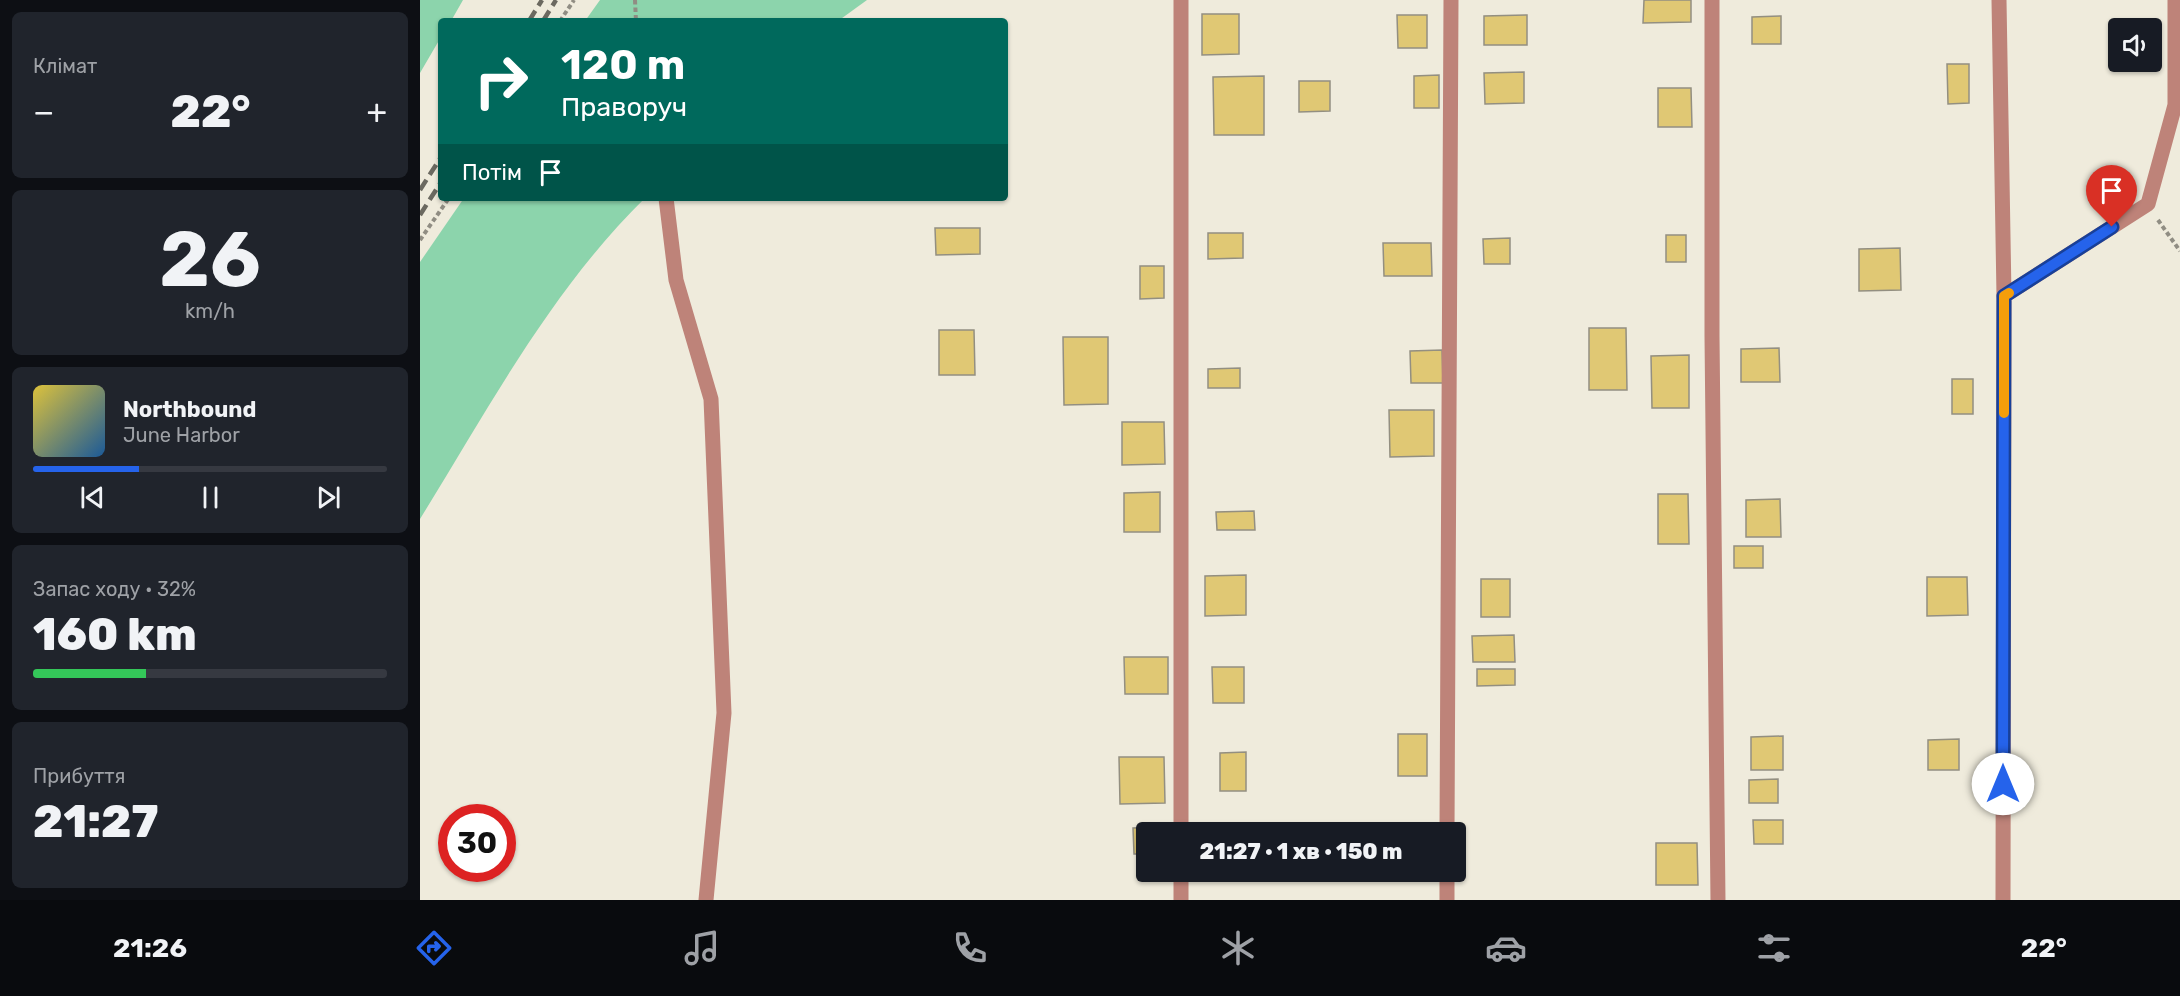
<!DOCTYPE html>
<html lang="uk">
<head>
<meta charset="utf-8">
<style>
	body { margin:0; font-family:Rubik,sans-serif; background:#20242c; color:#f1f3f6; height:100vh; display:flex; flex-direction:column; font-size:22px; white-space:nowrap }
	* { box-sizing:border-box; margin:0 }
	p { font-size:20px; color:#9ea1a6 }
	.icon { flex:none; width:33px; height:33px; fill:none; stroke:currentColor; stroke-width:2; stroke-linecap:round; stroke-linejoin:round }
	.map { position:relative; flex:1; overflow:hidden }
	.drawer { display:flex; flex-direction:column; gap:12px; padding:12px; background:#0d0f14; width:420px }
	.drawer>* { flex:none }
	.guide { position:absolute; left:18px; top:18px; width:570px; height:183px; border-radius:6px; box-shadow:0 2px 4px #0004; background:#00695c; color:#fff; overflow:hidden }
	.controls { position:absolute; left:1688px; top:18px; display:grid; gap:12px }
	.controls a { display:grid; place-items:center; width:54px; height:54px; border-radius:6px; background:#171b24; box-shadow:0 2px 4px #0004; font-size:30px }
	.speed { position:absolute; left:18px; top:804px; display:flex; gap:12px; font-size:30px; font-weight:700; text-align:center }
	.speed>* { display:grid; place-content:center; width:78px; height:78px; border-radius:50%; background:#171b24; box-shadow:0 2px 4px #0004; line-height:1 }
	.speed .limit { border:9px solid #d22; background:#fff; color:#111 }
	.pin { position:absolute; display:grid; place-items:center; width:51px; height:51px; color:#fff; margin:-62px -26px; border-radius:50% 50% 50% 0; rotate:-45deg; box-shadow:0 0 6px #0007 }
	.pin .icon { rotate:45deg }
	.me { position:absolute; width:66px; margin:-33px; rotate:0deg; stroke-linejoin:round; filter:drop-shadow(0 0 4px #0008) }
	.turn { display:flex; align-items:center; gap:21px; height:126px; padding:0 24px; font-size:27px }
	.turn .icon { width:78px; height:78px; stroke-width:2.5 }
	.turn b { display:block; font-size:42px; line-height:51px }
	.then { display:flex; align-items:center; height:57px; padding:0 24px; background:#0003; gap:12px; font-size:22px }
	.big { font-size:45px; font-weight:800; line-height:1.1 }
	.drawer .widget { flex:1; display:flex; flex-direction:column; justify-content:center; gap:9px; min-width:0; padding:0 21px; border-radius:9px; background:#20242c }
	.drawer .dial { align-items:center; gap:0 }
	.dial b { font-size:78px; line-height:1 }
	.song { display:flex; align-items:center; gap:18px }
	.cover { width:72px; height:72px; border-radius:9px; background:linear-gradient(135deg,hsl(50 70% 55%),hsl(210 70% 35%)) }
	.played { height:6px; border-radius:3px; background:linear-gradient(90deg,#2563eb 30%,#363941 30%) }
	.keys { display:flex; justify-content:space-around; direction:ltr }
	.heat { display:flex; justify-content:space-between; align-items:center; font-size:33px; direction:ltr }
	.charge { height:9px; border-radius:4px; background:linear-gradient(90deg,#34c759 32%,#363941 0) }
	.trip { position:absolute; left:716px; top:822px; width:330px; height:60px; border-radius:6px; background:#171b24; box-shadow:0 2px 4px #0004; font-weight:800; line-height:60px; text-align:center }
	.tabs { display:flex; height:96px; justify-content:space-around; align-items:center; background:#090b0e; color:#9ea1a6 }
	.tabs .icon { width:42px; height:42px }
	.tabs .on { color:#2563eb }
	.tabs b { font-size:27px; color:#f1f3f6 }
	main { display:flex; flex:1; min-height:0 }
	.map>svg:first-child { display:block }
	.green { fill:#8cd4ac }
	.building { fill:#e0c874; stroke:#938f81; stroke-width:1.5 }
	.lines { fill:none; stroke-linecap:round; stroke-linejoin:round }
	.path { stroke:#908d83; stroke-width:4; stroke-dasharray:4.5 3; stroke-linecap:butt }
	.minor { stroke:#be8379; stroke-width:15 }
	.rail { stroke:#6b6960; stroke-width:4.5; stroke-dasharray:12 6; stroke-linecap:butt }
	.route-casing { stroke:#184099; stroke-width:15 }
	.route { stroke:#2563eb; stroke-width:10 }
	.slow { stroke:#f59e0b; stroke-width:10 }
</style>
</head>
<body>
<main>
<section class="drawer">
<div class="widget"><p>Клімат</p>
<div class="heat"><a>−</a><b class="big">22°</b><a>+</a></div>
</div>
<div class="widget dial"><b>26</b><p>km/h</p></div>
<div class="widget">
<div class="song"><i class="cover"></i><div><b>Northbound</b><p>June Harbor</p></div></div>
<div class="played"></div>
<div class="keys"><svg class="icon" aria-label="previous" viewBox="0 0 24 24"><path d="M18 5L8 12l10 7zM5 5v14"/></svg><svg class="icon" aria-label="pause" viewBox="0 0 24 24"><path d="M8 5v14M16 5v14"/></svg><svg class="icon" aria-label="next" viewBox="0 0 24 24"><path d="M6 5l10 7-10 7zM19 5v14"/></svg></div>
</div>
<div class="widget"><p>Запас ходу · 32%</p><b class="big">160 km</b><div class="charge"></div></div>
<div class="widget"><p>Прибуття</p><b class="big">21:27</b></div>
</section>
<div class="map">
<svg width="1760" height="900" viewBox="0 0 1760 900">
	<rect width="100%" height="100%" fill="#efebdc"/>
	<!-- green -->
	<g class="green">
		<polygon points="0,0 43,0 31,21 21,21 21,37 0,73"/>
		<polygon points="180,0 447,0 418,21 165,21"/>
		<path d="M 44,198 L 225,198 C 132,289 68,409 0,519 L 0,262 Z"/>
	</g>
	<!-- building -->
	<g class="building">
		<polygon points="1224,0 1271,0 1271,22 1223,23"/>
		<polygon points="782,14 819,14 819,54 782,55"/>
		<polygon points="977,15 1007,15 1007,48 978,48"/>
		<polygon points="1107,15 1107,45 1064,45 1064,16"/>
		<polygon points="1361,16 1361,44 1332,44 1332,17"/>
		<polygon points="1527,64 1549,64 1549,103 1528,104"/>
		<polygon points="1104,72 1104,103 1065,104 1064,73"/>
		<polygon points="1019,75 1019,108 994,108 994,76"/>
		<polygon points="844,76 844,135 794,135 793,77"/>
		<polygon points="879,81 910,81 910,111 879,112"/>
		<polygon points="1238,88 1271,88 1272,127 1238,127"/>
		<rect x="400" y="198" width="81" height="2"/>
		<polygon points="515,228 560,228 560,254 516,255"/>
		<polygon points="788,233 823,233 823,258 788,259"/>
		<rect x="1246" y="235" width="20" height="27"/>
		<polygon points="1090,238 1090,264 1064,264 1063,239"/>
		<polygon points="963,243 1011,243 1012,276 964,276"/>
		<polygon points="1480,248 1481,290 1439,291 1439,249"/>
		<polygon points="720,266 744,266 744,298 720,299"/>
		<polygon points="1169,328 1206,328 1207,390 1169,390"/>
		<polygon points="519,330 554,330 555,375 519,375"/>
		<polygon points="643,337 688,337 688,404 644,405"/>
		<polygon points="1359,348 1360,382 1321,382 1321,349"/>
		<polygon points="1022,350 1023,383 991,383 990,351"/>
		<polygon points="1269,355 1269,408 1232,408 1231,356"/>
		<polygon points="820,368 820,388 788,388 788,369"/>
		<rect x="1532" y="379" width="21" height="35"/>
		<polygon points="969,410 1014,410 1014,456 970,457"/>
		<polygon points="702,422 744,422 745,464 702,465"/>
		<polygon points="740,492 740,532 704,532 704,493"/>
		<polygon points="1238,494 1268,494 1269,544 1238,544"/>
		<polygon points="1360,499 1361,537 1326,537 1326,500"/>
		<polygon points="834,511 835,530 797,530 796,512"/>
		<rect x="1314" y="546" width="29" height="22"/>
		<polygon points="826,575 826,615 785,616 785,576"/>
		<polygon points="1507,577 1547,577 1548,615 1507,616"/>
		<rect x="1061" y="579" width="29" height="38"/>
		<polygon points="1094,635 1095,662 1053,662 1052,636"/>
		<polygon points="704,657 748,657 748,694 705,694"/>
		<polygon points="792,667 824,667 824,703 793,703"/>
		<polygon points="1057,669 1095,669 1095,685 1057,686"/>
		<rect x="978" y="734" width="29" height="42"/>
		<polygon points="1363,736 1363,770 1331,770 1331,737"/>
		<polygon points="1539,739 1539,770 1508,770 1508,740"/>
		<polygon points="826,752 826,791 800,791 800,753"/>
		<polygon points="699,757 744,757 745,803 700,804"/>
		<polygon points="1358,779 1358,803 1329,803 1329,780"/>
		<polygon points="1333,820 1363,820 1363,844 1334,844"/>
		<polygon points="792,824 827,824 828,832 792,832"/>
		<polygon points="745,827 745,832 726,832 726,854 714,854 713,828"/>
		<polygon points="1236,843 1277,843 1278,885 1236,885"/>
		<rect x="792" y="872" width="36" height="6"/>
	</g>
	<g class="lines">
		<!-- path -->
		<g class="path">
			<polyline points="215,0 216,21"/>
			<polyline points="140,21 154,0"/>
			<polyline points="1738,220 1760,251"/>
			<polyline points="0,240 29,198"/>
		</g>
		<!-- minor -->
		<g class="minor">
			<polyline points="761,0 761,832"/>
			<polyline points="1292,0 1292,336 1298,900"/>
			<polyline points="1579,0 1584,296"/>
			<polyline points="246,198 256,280 291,399 304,713 286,900"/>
			<polyline points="1027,832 1031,0"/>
			<polyline points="761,872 761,900"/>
			<polyline points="1027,900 1027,872"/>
			<polyline points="1583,900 1584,296 1728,204 1755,105 1755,0"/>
		</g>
		<!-- rail -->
		<g class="rail">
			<polyline points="109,21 122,0"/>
			<polyline points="123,21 136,0"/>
			<polyline points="0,190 21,157"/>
			<polyline points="0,215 21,182"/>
		</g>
	</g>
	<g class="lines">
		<defs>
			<polyline id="route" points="1583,784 1584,296 1692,227"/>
		</defs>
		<!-- route casing -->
		<use href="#route" class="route-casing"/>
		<!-- route -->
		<use href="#route" class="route"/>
		<!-- slow -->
		<polyline class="slow" points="1584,413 1584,296 1589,293"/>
	</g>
</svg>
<div class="controls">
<a><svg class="icon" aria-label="sound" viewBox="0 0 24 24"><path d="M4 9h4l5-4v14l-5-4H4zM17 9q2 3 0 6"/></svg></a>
</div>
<div class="speed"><div class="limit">30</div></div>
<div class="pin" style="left:1692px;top:227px;background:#d93025"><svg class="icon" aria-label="arrive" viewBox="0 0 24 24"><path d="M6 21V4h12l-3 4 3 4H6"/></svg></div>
<svg class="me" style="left:1583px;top:784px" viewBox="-20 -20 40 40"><circle r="19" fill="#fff"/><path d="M0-13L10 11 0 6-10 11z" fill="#2563eb"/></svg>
<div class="trip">21:27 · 1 хв · 150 m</div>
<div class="guide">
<div class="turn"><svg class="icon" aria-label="right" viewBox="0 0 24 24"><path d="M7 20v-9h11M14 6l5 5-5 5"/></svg><div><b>120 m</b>Праворуч</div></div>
<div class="then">Потім<svg class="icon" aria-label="arrive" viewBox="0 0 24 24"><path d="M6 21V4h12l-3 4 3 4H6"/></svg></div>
</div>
</div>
</main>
<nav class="tabs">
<b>21:26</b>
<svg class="icon on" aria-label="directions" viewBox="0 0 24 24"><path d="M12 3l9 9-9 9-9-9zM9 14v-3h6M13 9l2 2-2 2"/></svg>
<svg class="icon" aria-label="music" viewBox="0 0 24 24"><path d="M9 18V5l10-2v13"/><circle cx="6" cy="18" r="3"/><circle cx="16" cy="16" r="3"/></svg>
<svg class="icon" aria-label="phone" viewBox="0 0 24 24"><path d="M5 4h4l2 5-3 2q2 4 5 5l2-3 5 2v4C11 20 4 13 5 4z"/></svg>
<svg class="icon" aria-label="climate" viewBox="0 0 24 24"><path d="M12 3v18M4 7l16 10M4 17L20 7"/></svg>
<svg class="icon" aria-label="car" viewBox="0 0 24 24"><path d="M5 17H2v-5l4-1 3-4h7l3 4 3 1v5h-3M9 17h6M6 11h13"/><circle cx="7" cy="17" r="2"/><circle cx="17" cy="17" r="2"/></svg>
<svg class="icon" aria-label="filters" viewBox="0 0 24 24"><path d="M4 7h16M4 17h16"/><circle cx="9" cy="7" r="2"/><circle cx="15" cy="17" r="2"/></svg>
<b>22°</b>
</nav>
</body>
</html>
